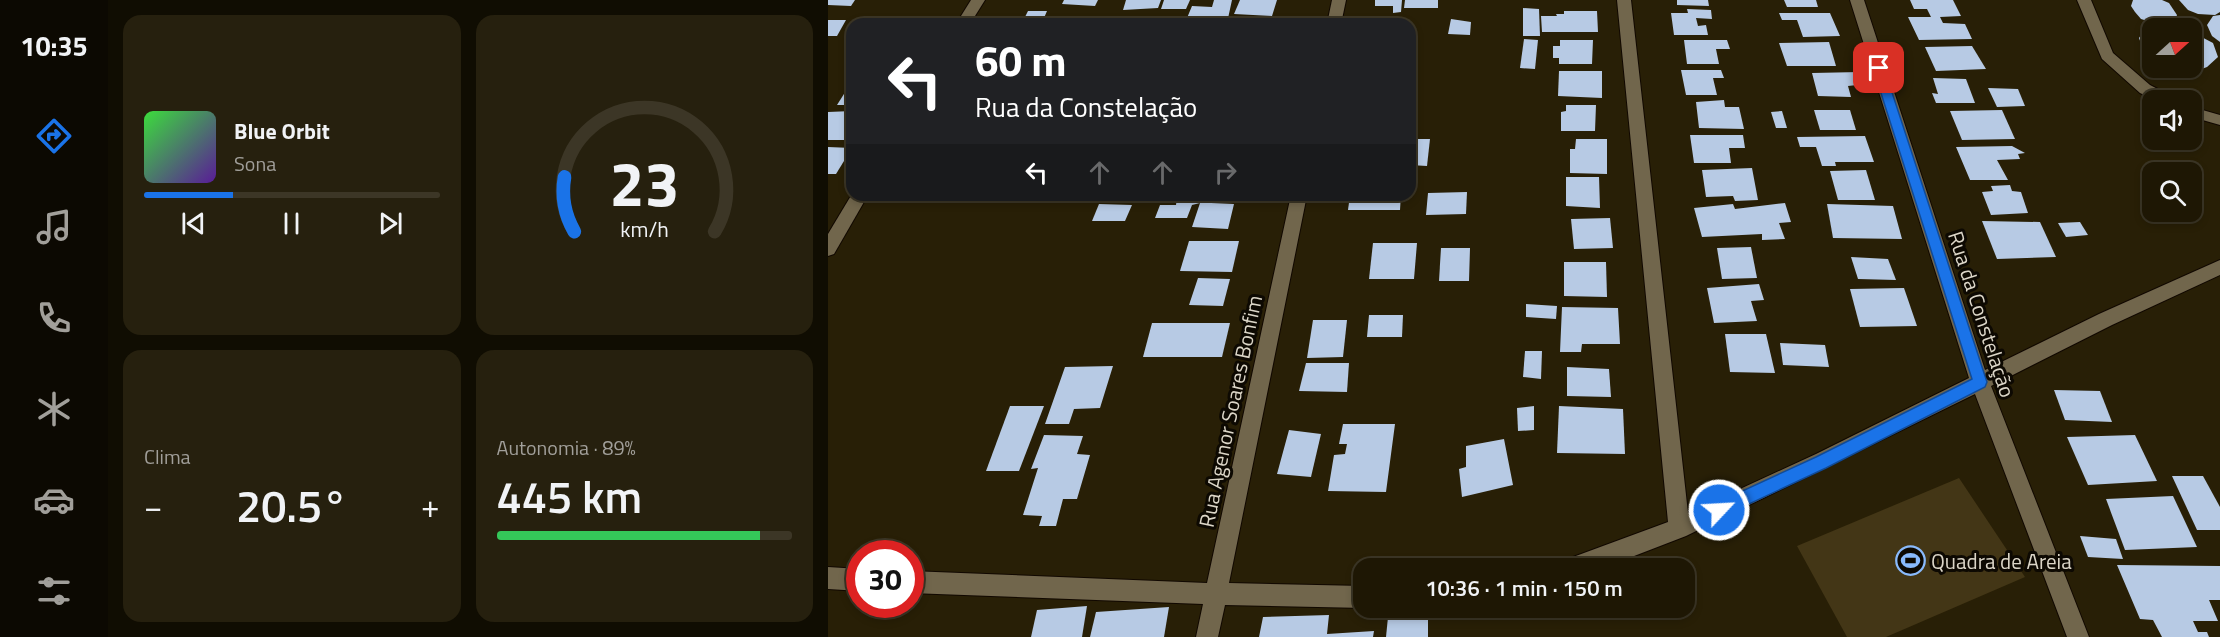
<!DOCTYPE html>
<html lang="pt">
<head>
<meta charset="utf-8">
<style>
	body { margin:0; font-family:"Titillium Web",sans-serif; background:#26200e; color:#f1f3f6; height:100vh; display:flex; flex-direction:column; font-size:22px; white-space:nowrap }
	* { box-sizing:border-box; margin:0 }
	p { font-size:20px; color:#a19f9a }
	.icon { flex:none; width:33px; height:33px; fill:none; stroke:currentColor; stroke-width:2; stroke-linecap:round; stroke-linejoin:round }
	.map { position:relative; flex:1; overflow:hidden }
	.side { display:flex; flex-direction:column; gap:15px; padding:15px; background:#100d02; width:720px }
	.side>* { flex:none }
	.top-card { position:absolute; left:18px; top:18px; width:570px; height:183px; border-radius:18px; box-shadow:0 3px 9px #0003,0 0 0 2px #3c3626; background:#202124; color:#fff; overflow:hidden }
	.needle { width:39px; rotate:69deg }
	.buttons { position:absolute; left:1314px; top:18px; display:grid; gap:12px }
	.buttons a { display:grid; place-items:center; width:60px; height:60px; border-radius:12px; background:#1e1704; box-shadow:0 3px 9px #0003,0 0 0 2px #3c3626; font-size:30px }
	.speed { position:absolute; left:18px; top:540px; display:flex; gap:12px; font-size:30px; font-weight:700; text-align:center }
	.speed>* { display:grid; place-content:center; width:78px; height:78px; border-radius:50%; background:#1e1704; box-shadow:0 3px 9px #0003,0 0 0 2px #3c3626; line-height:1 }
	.speed .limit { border:9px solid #d22; background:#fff; color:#111 }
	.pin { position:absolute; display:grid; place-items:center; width:51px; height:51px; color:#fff; margin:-26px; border-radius:12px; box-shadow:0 3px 9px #0006 }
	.me { position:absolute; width:66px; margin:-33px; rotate:65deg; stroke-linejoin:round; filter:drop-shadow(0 0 4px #0008) }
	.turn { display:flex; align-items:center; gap:21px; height:126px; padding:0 30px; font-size:27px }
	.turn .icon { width:78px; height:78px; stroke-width:2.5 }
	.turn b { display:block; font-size:42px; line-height:51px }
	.lanes { display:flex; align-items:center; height:57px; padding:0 30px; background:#0003; justify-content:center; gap:30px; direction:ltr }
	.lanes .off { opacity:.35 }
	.big { font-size:45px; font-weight:600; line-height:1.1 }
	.side .card { flex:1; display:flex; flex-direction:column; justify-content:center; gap:9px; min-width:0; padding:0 21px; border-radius:18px; background:#26200e }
	.side .dial { align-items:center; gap:0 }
	.dial svg { height:156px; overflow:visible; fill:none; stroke:#3c3626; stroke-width:7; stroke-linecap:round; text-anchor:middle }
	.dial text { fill:#f1f3f6; stroke:none }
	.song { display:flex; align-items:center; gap:18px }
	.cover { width:72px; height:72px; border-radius:9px; background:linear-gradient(135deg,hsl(120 70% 55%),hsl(270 70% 35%)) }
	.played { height:6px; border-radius:3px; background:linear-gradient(90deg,#1a73e8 30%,#3c3626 30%) }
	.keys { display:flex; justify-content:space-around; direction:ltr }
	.heat { display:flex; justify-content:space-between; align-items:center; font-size:33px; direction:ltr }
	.charge { height:9px; border-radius:4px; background:linear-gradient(90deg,#34c759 89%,#3c3626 0) }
	.side .tiles { flex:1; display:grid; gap:15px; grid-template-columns:repeat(2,1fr) }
	.trip { position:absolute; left:525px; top:558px; width:342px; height:60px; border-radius:18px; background:#1e1704; box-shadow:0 3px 9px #0003,0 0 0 2px #3c3626; font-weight:600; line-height:60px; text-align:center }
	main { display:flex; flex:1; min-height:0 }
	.tabs { display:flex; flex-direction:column; width:108px; justify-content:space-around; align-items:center; background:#0c0902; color:#a19f9a }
	.tabs .icon { width:42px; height:42px }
	.tabs .current { color:#1a73e8 }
	.tabs b { font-size:27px; color:#f1f3f6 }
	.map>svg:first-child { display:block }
	.green { fill:#433616 }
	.building { fill:#b7cae4 }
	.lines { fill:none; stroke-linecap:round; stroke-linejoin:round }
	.service-casing { stroke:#110800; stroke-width:2 }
	.minor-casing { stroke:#110800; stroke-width:2 }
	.service { fill:#71664c; fill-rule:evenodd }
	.minor { fill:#71664c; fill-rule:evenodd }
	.route { fill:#1a73e8; stroke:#114b97; stroke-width:1.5 }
	.labels { text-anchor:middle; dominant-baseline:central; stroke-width:6; stroke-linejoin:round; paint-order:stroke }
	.street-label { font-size:21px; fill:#dcd6c8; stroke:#0d0902 }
	.poi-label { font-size:21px; fill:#dcd6c8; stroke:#0d0902; text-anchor:start }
</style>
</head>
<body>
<main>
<nav class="tabs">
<b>10:35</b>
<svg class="icon current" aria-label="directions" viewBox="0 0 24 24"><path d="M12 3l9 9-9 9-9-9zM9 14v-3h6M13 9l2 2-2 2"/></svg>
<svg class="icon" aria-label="music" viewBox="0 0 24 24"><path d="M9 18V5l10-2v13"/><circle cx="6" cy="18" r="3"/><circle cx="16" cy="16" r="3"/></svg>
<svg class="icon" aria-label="phone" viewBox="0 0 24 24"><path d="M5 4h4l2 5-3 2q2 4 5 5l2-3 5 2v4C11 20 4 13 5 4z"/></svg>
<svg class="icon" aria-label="climate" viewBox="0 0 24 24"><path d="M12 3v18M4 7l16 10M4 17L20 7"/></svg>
<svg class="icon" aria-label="car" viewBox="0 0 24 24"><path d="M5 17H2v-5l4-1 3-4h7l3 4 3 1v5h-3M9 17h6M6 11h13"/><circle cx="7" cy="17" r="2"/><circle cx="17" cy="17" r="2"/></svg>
<svg class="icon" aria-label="filters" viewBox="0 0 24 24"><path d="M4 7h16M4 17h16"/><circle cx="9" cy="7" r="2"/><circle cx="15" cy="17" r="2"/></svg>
</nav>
<section class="side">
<div class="tiles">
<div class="card">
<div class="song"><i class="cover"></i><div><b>Blue Orbit</b><p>Sona</p></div></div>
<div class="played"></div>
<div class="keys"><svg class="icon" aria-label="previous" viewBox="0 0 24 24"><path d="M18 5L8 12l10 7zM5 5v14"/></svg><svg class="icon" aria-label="pause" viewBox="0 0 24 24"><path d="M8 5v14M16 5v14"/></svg><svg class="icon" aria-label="next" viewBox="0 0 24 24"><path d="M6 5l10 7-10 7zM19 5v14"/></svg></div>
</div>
<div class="card dial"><svg viewBox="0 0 100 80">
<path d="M14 69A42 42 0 1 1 86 69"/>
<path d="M14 69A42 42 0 0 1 9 41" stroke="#1a73e8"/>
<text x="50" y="56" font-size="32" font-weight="700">23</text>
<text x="50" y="72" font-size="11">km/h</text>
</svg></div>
<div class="card"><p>Clima</p>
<div class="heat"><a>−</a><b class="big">20.5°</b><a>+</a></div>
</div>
<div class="card"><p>Autonomia · 89%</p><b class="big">445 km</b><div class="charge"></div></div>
</div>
</section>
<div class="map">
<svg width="1392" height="637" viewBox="0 0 1392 637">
	<rect width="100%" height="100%" fill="#281f06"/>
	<!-- green -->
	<polygon class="green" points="1131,478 1197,577 1058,637 1019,637 969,546"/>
	<!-- building -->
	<g class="building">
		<polygon points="0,0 27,0 23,6 0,5"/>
		<polygon points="236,0 270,0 267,6 234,4"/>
		<polygon points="298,0 333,0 330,8 295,10"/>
		<polygon points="336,0 362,0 358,9 333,9"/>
		<polygon points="386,0 404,0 399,23 376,22 378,18 359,18 364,6 384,7"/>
		<polygon points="412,0 449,0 444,16 406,14"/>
		<polygon points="547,0 574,0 573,12 565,13 565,6 547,6"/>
		<polygon points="577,0 610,0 610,8 576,8"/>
		<polygon points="849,0 880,0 881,6 849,5"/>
		<polygon points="956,0 988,0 990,7 959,7"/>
		<polygon points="1082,0 1125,0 1133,16 1112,17 1115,23 1137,24 1144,39 1091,40 1080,17 1103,17 1099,9 1086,9"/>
		<polygon points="1305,0 1334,0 1341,3 1349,15 1347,20 1339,23 1323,22 1313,19 1307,12 1303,6"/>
		<polygon points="1351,0 1392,0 1392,12 1387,15 1370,14 1360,10"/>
		<polygon points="695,8 711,9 712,36 695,36"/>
		<polygon points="859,9 883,10 884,19 868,18 870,26 878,25 880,35 846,35 843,13 860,13"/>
		<polygon points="200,11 219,11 216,18 212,19 209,24 177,24 180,19 196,19"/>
		<polygon points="736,11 769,11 770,32 714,32 713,16 729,16 728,14 736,14"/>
		<polygon points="951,13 1002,13 1012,36 975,37 969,20 954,20"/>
		<polygon points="1392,15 1392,42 1384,36 1379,25 1385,16"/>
		<polygon points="435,19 461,20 460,24 433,24"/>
		<polygon points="623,19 643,22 642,35 620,34"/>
		<polygon points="0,20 18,20 9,36 0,36"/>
		<polygon points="1333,25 1346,28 1324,28 1324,57 1315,49 1311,38 1317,29"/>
		<polygon points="1364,32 1385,43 1390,57 1379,67 1363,73 1348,68 1364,68"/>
		<polygon points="696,39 710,40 707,69 692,68"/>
		<polygon points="732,40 765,40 764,64 731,64 731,58 725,58 725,46 732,46"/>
		<polygon points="856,40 899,40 902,49 888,49 891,64 859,64"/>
		<polygon points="1001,42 1008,66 959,66 951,43"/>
		<polygon points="1144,46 1158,69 1108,71 1097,47"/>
		<polygon points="853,70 893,70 896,78 885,78 889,95 858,95"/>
		<polygon points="731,71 774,71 774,98 730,96"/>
		<polygon points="1032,72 1038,84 1020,86 1023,97 990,96 984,73"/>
		<polygon points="1105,78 1138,79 1147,103 1108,103 1104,93 1110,94"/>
		<polygon points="21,86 24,86 24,105 9,105"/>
		<polygon points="1160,88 1190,89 1197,106 1169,107"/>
		<polygon points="896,100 897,107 911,107 916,129 871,128 868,102"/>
		<polygon points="738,105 768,105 767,131 733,131 733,112 738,111"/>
		<polygon points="986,110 1022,110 1028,130 992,130"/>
		<polygon points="1174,110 1187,139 1134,140 1122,111"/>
		<polygon points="24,111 24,127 17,140 0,140 0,112"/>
		<polygon points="954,111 959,128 948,128 943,112"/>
		<polygon points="862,135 915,135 917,148 901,148 903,163 866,163"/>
		<polygon points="1037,136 1046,162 1007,162 1008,166 994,166 988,147 972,147 969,137"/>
		<polygon points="582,139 602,139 599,166 582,165"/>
		<polygon points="748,139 779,139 779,174 742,173 742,149 747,149"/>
		<polygon points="1184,146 1197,153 1190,154 1192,159 1169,160 1180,180 1142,180 1128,147"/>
		<polygon points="0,147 24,148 8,174 0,174"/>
		<polygon points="924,168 930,200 907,201 905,196 878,197 874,170"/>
		<polygon points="1038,170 1047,200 1010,200 1002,171"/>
		<polygon points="738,177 771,177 772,208 738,206"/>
		<polygon points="1182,185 1184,191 1193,192 1200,213 1163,215 1154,192 1165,191 1163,186"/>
		<polygon points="639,192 638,214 598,215 600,193"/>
		<polygon points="339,195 385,195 383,203 406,204 400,229 364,227 372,203 364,205 359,218 327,218 332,205 348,205 349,197 338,198"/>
		<polygon points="522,195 573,195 572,210 520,210"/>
		<polygon points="957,203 963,222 951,223 957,239 934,240 934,234 874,237 866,208 905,204 907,209"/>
		<polygon points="271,204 304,205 297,221 264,221"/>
		<polygon points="999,204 1065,206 1074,239 1005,238"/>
		<polygon points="782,218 785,248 746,249 743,219"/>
		<polygon points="1154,221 1212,222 1228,257 1169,259"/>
		<polygon points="1252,222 1260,235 1238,237 1230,223"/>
		<polygon points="361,241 411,241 404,272 352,271"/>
		<polygon points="545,243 589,243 586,279 541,279"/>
		<polygon points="923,247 929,278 894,279 889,248"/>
		<polygon points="613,248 642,248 641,281 611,281"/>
		<polygon points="1023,257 1060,259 1068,280 1030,279"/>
		<polygon points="736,262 778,262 779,297 736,296"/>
		<polygon points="370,278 402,279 395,306 361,305"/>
		<polygon points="931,284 936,300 923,301 929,321 886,323 879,288"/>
		<polygon points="1076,288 1089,326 1032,327 1022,289"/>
		<polygon points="698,304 729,306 728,319 698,317"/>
		<polygon points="734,307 790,308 792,344 754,344 753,352 732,352"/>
		<polygon points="541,315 575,315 574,337 539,337"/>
		<polygon points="485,320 519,320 515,357 479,358"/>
		<polygon points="324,323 402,323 394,357 315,357"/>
		<polygon points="897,334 938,334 947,373 902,372"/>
		<polygon points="952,343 997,345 1001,367 955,365"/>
		<polygon points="697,351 714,351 713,379 695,377"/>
		<polygon points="478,363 521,363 519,392 471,391"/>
		<polygon points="285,366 272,408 246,409 241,424 217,424 237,367"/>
		<polygon points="739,367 781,369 783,397 739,396"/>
		<polygon points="1226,390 1272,391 1284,422 1237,420"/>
		<polygon points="182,406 216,406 191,471 158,471"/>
		<polygon points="706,406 706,430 690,431 689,408"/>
		<polygon points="731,406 795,409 797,454 729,453"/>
		<polygon points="515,424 567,424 558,492 500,491 506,455 517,454 519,444 511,444"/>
		<polygon points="461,430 493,434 483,477 449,474"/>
		<polygon points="216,435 255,436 249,454 262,455 249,499 235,499 228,526 211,526 214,516 195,515 210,468 203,469"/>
		<polygon points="1307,435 1329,481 1260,485 1239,437"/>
		<polygon points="676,439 685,485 634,497 631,469 638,467 638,446"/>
		<polygon points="1344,476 1375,476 1392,507 1392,530 1369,530"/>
		<polygon points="1345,496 1369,547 1297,550 1278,499"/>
		<polygon points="1252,536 1288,539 1295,559 1260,557"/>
		<polygon points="1289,565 1392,566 1392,600 1381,600 1390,621 1365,621 1370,632 1379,632 1381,637 1334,637 1325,620 1312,619"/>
		<polygon points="259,606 254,637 203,637 209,610"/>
		<polygon points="341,607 336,637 262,637 268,612"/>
		<polygon points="501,615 499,634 546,631 545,637 431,637 435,617"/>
		<polygon points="600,615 600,637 558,637 560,617"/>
	</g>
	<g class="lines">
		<defs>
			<g id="service">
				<polygon points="1249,0 1263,0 1285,53 1322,85 1343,96 1345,100 1327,100 1312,93 1274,59"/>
				<polygon points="1364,107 1392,115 1392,125 1364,117"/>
			</g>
			<g id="minor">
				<polygon points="143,0 157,0 142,24 128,24"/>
				<polygon points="504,0 518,0 513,24 499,24"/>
				<polygon points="789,0 803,0 860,513 988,454 1141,378 1022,0 1036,0 1157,370 1271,314 1392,260 1392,275 1284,325 1163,386 1261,637 1239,637 1147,394 858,536 775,568 734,568 737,560 840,522"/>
				<polygon points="24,194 40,195 6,254 0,256 0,234"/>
				<polygon points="463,195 479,195 401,583 536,586 537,608 397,605 390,637 368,637 375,604 82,593 82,571 379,583"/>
				<polygon points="0,567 32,569 32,591 0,589"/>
			</g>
		</defs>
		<!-- service casing -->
		<use href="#service" class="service-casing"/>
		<!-- minor casing -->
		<use href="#minor" class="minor-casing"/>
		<!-- service -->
		<use href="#service" class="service"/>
		<!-- minor -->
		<use href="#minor" class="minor"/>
	</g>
	<!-- route -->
	<polygon class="route" points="1051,64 1056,68 1159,382 1157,387 998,468 891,518 886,515 883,510 886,504 988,457 1144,379 1045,68"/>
	<!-- icons -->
	<defs>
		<symbol id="stadium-ring" viewBox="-11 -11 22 22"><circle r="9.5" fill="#0d0902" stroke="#89bafc" stroke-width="1.5"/><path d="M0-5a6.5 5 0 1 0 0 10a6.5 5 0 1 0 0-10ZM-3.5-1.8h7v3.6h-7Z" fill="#89bafc"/></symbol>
	</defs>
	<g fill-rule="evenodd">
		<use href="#stadium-ring" x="1066" y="544" width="33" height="33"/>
	</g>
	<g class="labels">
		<!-- street labels -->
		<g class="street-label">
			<text transform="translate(1154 314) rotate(72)">Rua da Constelação</text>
			<text transform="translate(402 411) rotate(-78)">Rua Agenor Soares Bonfim</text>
		</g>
		<!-- poi labels -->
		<g class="poi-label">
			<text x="1103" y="561">Quadra de Areia</text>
		</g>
	</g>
</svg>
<div class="buttons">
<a><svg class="needle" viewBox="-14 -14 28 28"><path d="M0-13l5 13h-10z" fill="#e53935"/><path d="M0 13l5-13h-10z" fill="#a19f9a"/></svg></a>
<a><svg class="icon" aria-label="sound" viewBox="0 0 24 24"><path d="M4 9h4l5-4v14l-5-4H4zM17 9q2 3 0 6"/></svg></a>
<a><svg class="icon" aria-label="search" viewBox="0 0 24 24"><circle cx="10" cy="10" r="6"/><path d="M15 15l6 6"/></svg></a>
</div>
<div class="speed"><div class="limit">30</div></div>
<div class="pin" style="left:1051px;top:68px;background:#d93025"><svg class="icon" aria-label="arrive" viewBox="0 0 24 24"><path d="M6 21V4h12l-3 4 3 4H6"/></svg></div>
<svg class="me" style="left:891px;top:510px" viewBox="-20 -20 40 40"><circle r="17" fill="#1a73e8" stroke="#fff" stroke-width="3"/><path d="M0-11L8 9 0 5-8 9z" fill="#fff"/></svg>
<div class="trip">10:36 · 1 min · 150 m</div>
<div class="top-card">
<div class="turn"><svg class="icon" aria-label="left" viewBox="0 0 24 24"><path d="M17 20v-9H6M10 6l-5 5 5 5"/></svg><div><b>60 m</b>Rua da Constelação</div></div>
<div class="lanes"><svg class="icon" aria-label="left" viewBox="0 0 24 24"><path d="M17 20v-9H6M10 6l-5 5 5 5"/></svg><svg class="icon off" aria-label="ahead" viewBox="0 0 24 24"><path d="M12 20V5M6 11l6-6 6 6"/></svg><svg class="icon off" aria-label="ahead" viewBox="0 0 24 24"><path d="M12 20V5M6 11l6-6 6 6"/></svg><svg class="icon off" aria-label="right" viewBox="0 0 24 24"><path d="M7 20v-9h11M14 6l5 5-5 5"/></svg></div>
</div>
</div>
</main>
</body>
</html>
